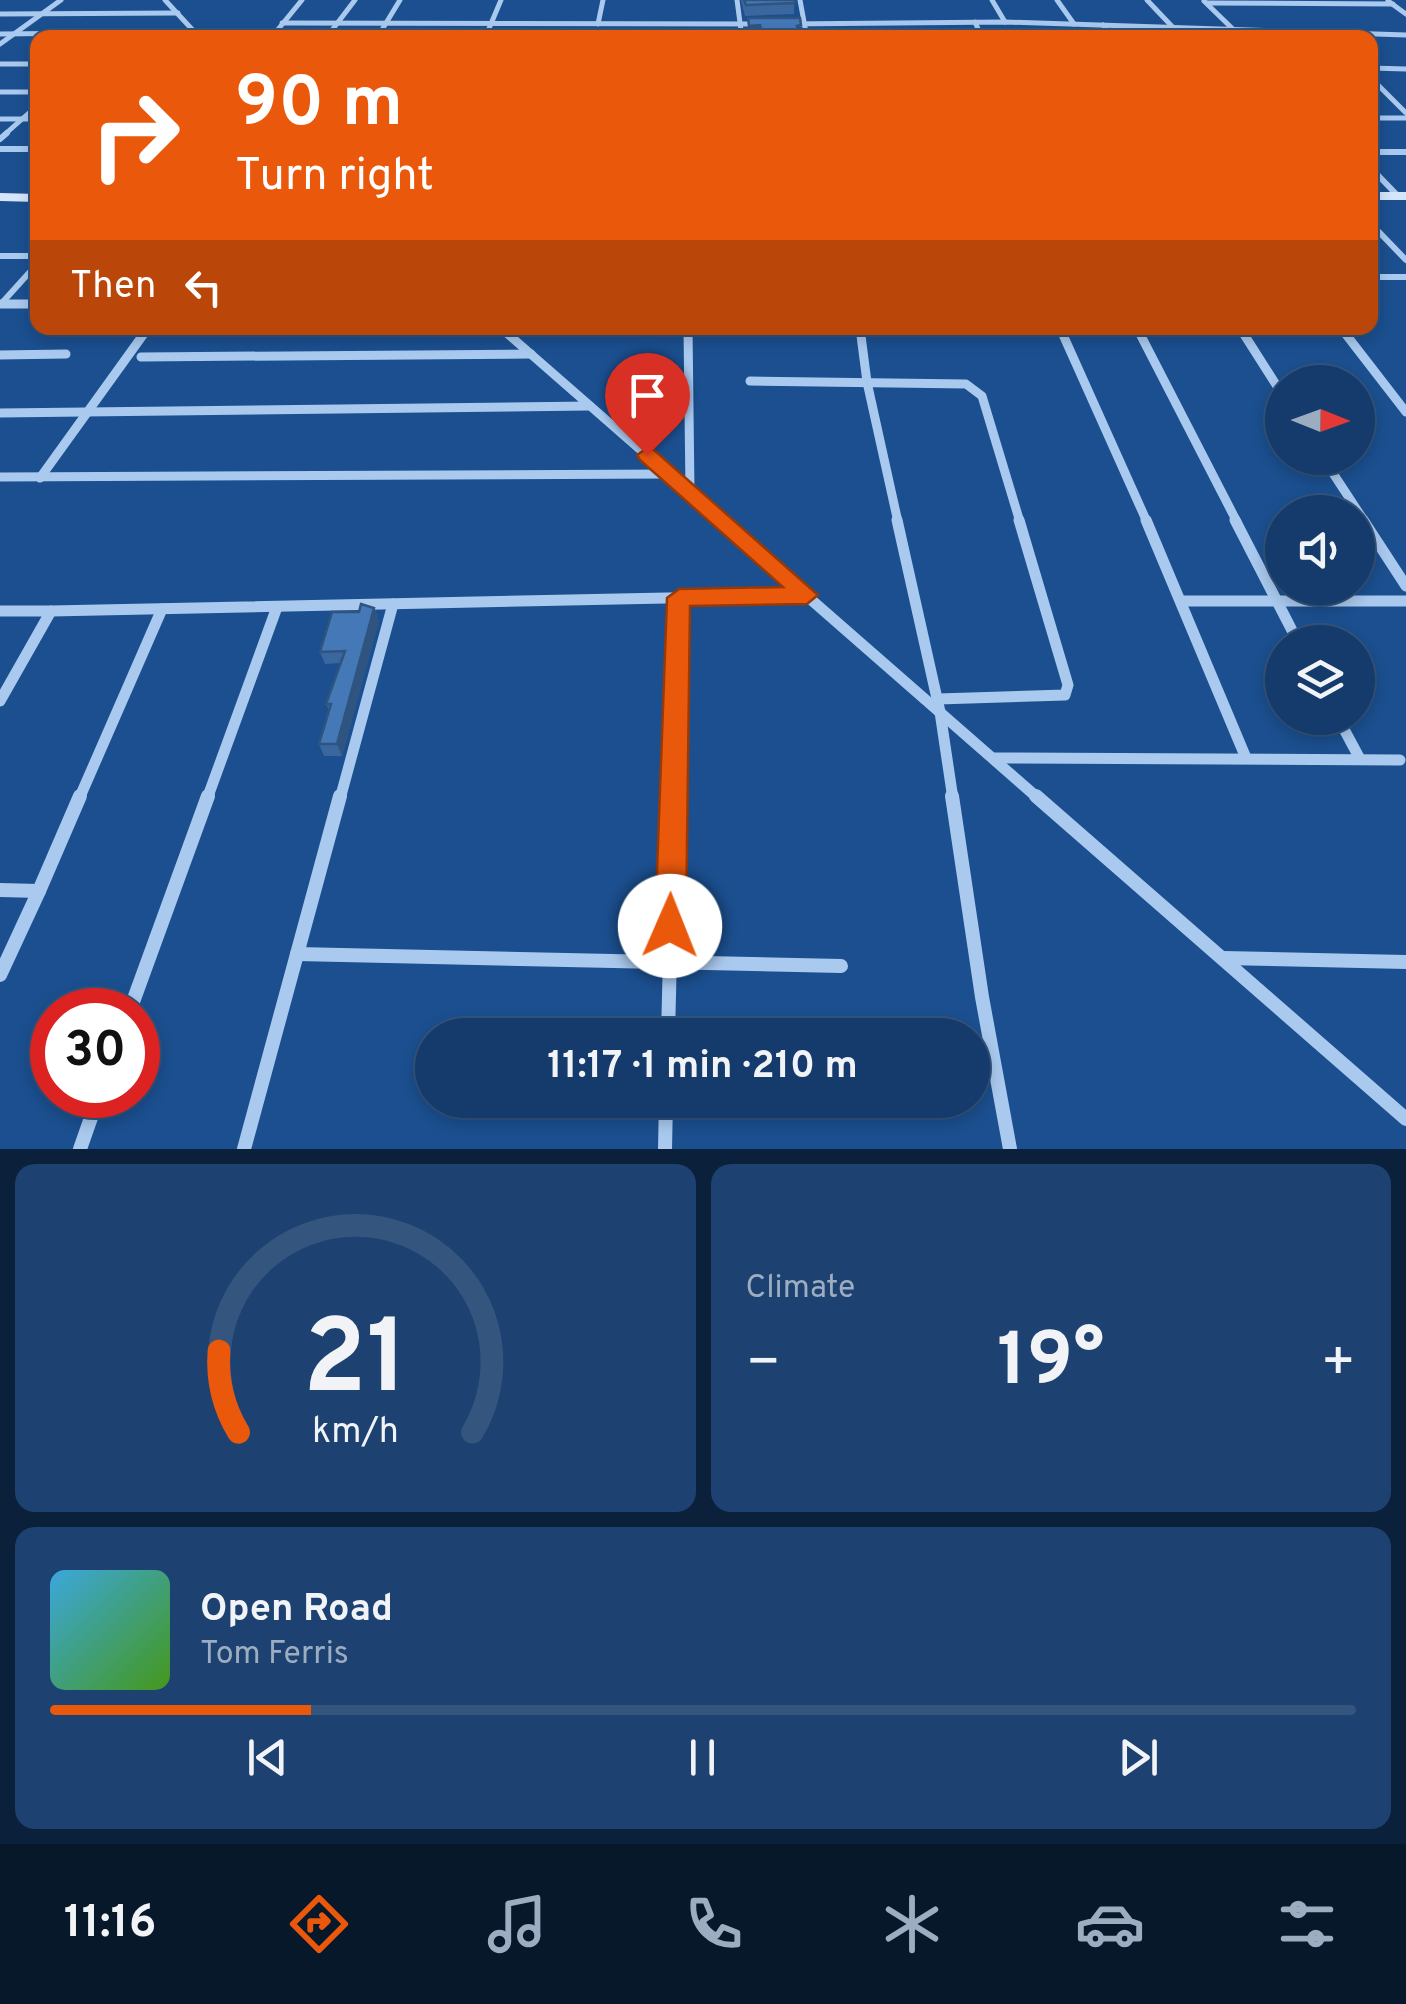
<!DOCTYPE html>
<html lang="en">
<head>
<meta charset="utf-8">
<style>
	body { margin:0; font-family:Overpass,sans-serif; background:#1d4271; color:#f1f3f6; height:100vh; display:flex; flex-direction:column; font-size:38px; white-space:nowrap }
	* { box-sizing:border-box; margin:0 }
	p { font-size:32px; color:#9dadc1 }
	.icon { flex:none; width:55px; height:55px; fill:none; stroke:currentColor; stroke-width:2; stroke-linecap:round; stroke-linejoin:round }
	.map { position:relative; height:1149px; overflow:hidden }
	.details { display:flex; flex-direction:column; gap:15px; padding:15px; background:#0b203b; flex:1 }
	.details>* { flex:none }
	.hud { position:absolute; left:30px; top:30px; width:1348px; height:305px; border-radius:20px; box-shadow:0 5px 15px #0003,0 0 0 2px #33557e; background:#ea580c; color:#fff; overflow:hidden }
	.needle { width:65px; rotate:91deg }
	.tools { position:absolute; left:1265px; top:365px; display:grid; gap:20px }
	.tools a { display:grid; place-items:center; width:110px; height:110px; border-radius:50%; background:#143b6b; box-shadow:0 5px 15px #0003,0 0 0 2px #33557e; font-size:50px }
	.speed { position:absolute; left:30px; top:988px; display:flex; gap:20px; font-size:50px; font-weight:700; text-align:center }
	.speed>* { display:grid; place-content:center; width:130px; height:130px; border-radius:50%; background:#143b6b; box-shadow:0 5px 15px #0003,0 0 0 2px #33557e; line-height:1 }
	.speed .limit { border:15px solid #d22; background:#fff; color:#111 }
	.pin { position:absolute; display:grid; place-items:center; width:85px; height:85px; color:#fff; margin:-102px -42px; border-radius:50% 50% 50% 0; rotate:-45deg; box-shadow:0 0 10px #0007 }
	.pin .icon { rotate:45deg }
	.me { position:absolute; width:110px; margin:-55px; rotate:1deg; stroke-linejoin:round; filter:drop-shadow(0 0 8px #0008) }
	.turn { display:flex; align-items:center; gap:35px; height:210px; padding:0 40px; font-size:45px }
	.turn .icon { width:130px; height:130px; stroke-width:2.5 }
	.turn b { display:block; font-size:70px; line-height:85px }
	.then { display:flex; align-items:center; height:95px; padding:0 40px; background:#0003; gap:20px; font-size:38px }
	.big { font-size:75px; font-weight:700; line-height:1.1 }
	.details .card { flex:1; display:flex; flex-direction:column; justify-content:center; gap:15px; min-width:0; padding:0 35px; border-radius:20px; background:#1d4271 }
	.details .dial { align-items:center; gap:0 }
	.dial svg { height:260px; overflow:visible; fill:none; stroke:#33557e; stroke-width:7; stroke-linecap:round; text-anchor:middle }
	.dial text { fill:#f1f3f6; stroke:none }
	.song { display:flex; align-items:center; gap:30px }
	.cover { width:120px; height:120px; border-radius:15px; background:linear-gradient(135deg,hsl(200 70% 55%),hsl(100 70% 35%)) }
	.played { height:10px; border-radius:5px; background:linear-gradient(90deg,#ea580c 20%,#33557e 20%) }
	.keys { display:flex; justify-content:space-around; direction:ltr }
	.heat { display:flex; justify-content:space-between; align-items:center; font-size:55px; direction:ltr }
	.details .tiles { flex:1; display:grid; gap:15px; grid-template-columns:1fr 1fr }
	.card:last-child { grid-column:span 2 }
	.trip { position:absolute; left:415px; top:1018px; width:575px; height:100px; border-radius:50px; background:#143b6b; box-shadow:0 5px 15px #0003,0 0 0 2px #33557e; font-weight:700; line-height:100px; text-align:center }
	.tab-bar { display:flex; height:160px; justify-content:space-around; align-items:center; background:#08182b; color:#9dadc1 }
	.tab-bar .icon { width:70px; height:70px }
	.tab-bar .on { color:#ea580c }
	.tab-bar b { font-size:45px; color:#f1f3f6 }
	.map>svg:first-child { display:block }
	.lines { fill:none; stroke-linecap:round; stroke-linejoin:round }
	.street-far4 { stroke:#a9c9ee; stroke-width:5 }
	.street-far3 { stroke:#a9c9ee; stroke-width:6 }
	.street-far2 { stroke:#a9c9ee; stroke-width:9 }
	.street-far1 { stroke:#a9c9ee; stroke-width:11 }
	.street { stroke:#a9c9ee; stroke-width:14 }
	.secondary { fill:#d6e6fa; fill-rule:evenodd }
	.wall { fill:#3a679d }
	.shaded-wall { fill:#305480 }
	.building { fill:#4478b7; stroke:#305480; stroke-width:2.5 }
	.route { fill:#ea580c; stroke:#983908; stroke-width:2.5 }
</style>
</head>
<body>
<div class="map">
<svg width="1406" height="1149" viewBox="0 0 1406 1149">
	<rect width="100%" height="100%" fill="#1b4f8f"/>
	<g class="lines">
		<!-- street-far4 -->
		<g class="street-far4">
			<polyline points="165,0 200,38"/>
			<polyline points="737,0 742,38"/>
			<polyline points="800,0 807,38"/>
			<polyline points="992,0 1005,22"/>
			<polyline points="1057,0 1074,24"/>
			<polyline points="1147,0 1183,38"/>
			<polyline points="1204,1 1242,38"/>
			<polyline points="1388,1 1406,14"/>
			<polyline points="1207,3 1393,4"/>
			<polyline points="0,14 178,13"/>
			<polyline points="975,22 982,38"/>
			<polyline points="282,23 760,24"/>
			<polyline points="598,24 603,0"/>
			<polyline points="787,24 1005,22 1406,35"/>
			<polyline points="1103,25 1113,38"/>
			<polyline points="0,34 195,32"/>
			<polyline points="271,38 302,0"/>
			<polyline points="326,38 355,0"/>
			<polyline points="377,38 400,0"/>
			<polyline points="485,38 501,0"/>
			<polyline points="0,44 61,0"/>
			<polyline points="0,64 38,64"/>
			<polyline points="1370,68 1406,69"/>
			<polyline points="1370,77 1406,113"/>
			<polyline points="0,92 38,92"/>
			<polyline points="1370,118 1406,118"/>
			<polyline points="0,119 38,119"/>
			<polyline points="4,135 38,105"/>
		</g>
		<!-- street-far3 -->
		<g class="street-far3">
			<polyline points="0,139 7,133"/>
			<polyline points="0,149 38,149"/>
			<polyline points="1370,152 1406,152"/>
			<polyline points="1370,167 1398,196"/>
			<polyline points="1379,232 1406,260"/>
			<polyline points="0,256 38,256"/>
			<polyline points="1370,277 1406,277"/>
			<polyline points="0,304 38,304"/>
			<polyline points="0,305 38,263"/>
		</g>
		<!-- street-far2 -->
		<g class="street-far2">
			<polyline points="0,304 38,304"/>
			<polyline points="501,328 723,522"/>
			<polyline points="688,328 690,492"/>
			<polyline points="860,328 867,382 898,522"/>
			<polyline points="1060,328 1147,522"/>
			<polyline points="1137,328 1237,522"/>
			<polyline points="1240,328 1282,394"/>
			<polyline points="1341,328 1406,412"/>
			<polyline points="0,355 66,354"/>
			<polyline points="141,357 531,354"/>
			<polyline points="750,381 966,384 982,396 1020,522"/>
			<polyline points="0,413 590,406"/>
			<polyline points="1323,458 1365,522"/>
			<polyline points="0,477 669,474"/>
			<polyline points="40,478 148,328"/>
		</g>
		<!-- street-far1 -->
		<g class="street-far1">
			<polyline points="720,520 1039,799"/>
			<polyline points="897,520 940,712 953,799"/>
			<polyline points="1146,520 1246,758"/>
			<polyline points="1235,520 1298,642"/>
			<polyline points="1363,520 1406,586"/>
			<polyline points="1182,601 1406,601"/>
			<polyline points="0,611 51,611 0,701"/>
			<polyline points="51,611 807,595"/>
			<polyline points="938,699 1065,695 1068,685 1019,520"/>
			<polyline points="1338,718 1360,759"/>
			<polyline points="993,758 1400,760"/>
			<polyline points="79,799 162,609"/>
			<polyline points="207,799 277,607"/>
			<polyline points="340,799 393,604"/>
			<polyline points="674,799 679,598"/>
		</g>
		<!-- street -->
		<g class="street">
			<polyline points="952,796 982,997 1010,1149"/>
			<polyline points="1036,796 1406,1119"/>
			<polyline points="0,890 39,891 0,975"/>
			<polyline points="39,891 80,796"/>
			<polyline points="297,954 841,966"/>
			<polyline points="1223,958 1406,962"/>
			<polyline points="130,1010 208,796"/>
			<polyline points="668,1035 674,796"/>
			<polyline points="80,1149 99,1095"/>
			<polyline points="244,1149 340,796"/>
			<polyline points="665,1149 666,1100"/>
		</g>
		<!-- secondary -->
		<g class="secondary">
			<rect x="1370" y="192" width="36" height="8"/>
			<polygon points="0,193 38,194 38,202 0,201"/>
		</g>
	</g>
	<!-- wall -->
	<g class="wall">
		<polygon points="741,0 794,0 794,14 745,16"/>
		<polygon points="374,608 379,620 342,756 324,756 319,744 329,710 326,704 341,663 325,664 320,652 359,612"/>
	</g>
	<!-- shaded-wall -->
	<g class="shaded-wall">
		<polygon points="760,25 760,36 748,38 749,26"/>
		<polygon points="374,608 379,620 342,756 337,744"/>
	</g>
	<!-- building -->
	<g class="building">
		<polygon points="744,0 794,0 795,3 746,5"/>
		<polygon points="748,18 800,18 801,25 797,26 800,38 763,38 760,25 749,26"/>
		<polygon points="751,36 751,38 697,38 697,37"/>
		<polygon points="361,604 374,608 337,744 319,744 331,704 326,704 345,651 320,652 332,612 359,612"/>
	</g>
	<!-- route -->
	<polygon class="route" points="647,448 654,450 818,595 807,604 690,606 686,926 681,936 670,940 660,936 655,926 667,598 679,589 783,587 640,460 637,455"/>
</svg>
<div class="tools">
<a><svg class="needle" viewBox="-14 -14 28 28"><path d="M0-13l5 13h-10z" fill="#e53935"/><path d="M0 13l5-13h-10z" fill="#9dadc1"/></svg></a>
<a><svg class="icon" aria-label="sound" viewBox="0 0 24 24"><path d="M4 9h4l5-4v14l-5-4H4zM17 9q2 3 0 6"/></svg></a>
<a><svg class="icon" aria-label="layers" viewBox="0 0 24 24"><path d="M12 4l9 5-9 5-9-5zM3 14l9 5 9-5"/></svg></a>
</div>
<div class="speed"><div class="limit">30</div></div>
<div class="pin" style="left:647px;top:455px;background:#d93025"><svg class="icon" aria-label="arrive" viewBox="0 0 24 24"><path d="M6 21V4h12l-3 4 3 4H6"/></svg></div>
<svg class="me" style="left:670px;top:926px" viewBox="-20 -20 40 40"><circle r="19" fill="#fff"/><path d="M0-13L10 11 0 6-10 11z" fill="#ea580c"/></svg>
<div class="trip">11:17 · 1 min · 210 m</div>
<div class="hud">
<div class="turn"><svg class="icon" aria-label="right" viewBox="0 0 24 24"><path d="M7 20v-9h11M14 6l5 5-5 5"/></svg><div><b>90 m</b>Turn right</div></div>
<div class="then">Then<svg class="icon" aria-label="left" viewBox="0 0 24 24"><path d="M17 20v-9H6M10 6l-5 5 5 5"/></svg></div>
</div>
</div>
<section class="details">
<div class="tiles">
<div class="card dial"><svg viewBox="0 0 100 80">
<path d="M14 69A42 42 0 1 1 86 69"/>
<path d="M14 69A42 42 0 0 1 8 44" stroke="#ea580c"/>
<text x="50" y="56" font-size="32" font-weight="700">21</text>
<text x="50" y="72" font-size="11">km/h</text>
</svg></div>
<div class="card"><p>Climate</p>
<div class="heat"><a>−</a><b class="big">19°</b><a>+</a></div>
</div>
<div class="card">
<div class="song"><i class="cover"></i><div><b>Open Road</b><p>Tom Ferris</p></div></div>
<div class="played"></div>
<div class="keys"><svg class="icon" aria-label="previous" viewBox="0 0 24 24"><path d="M18 5L8 12l10 7zM5 5v14"/></svg><svg class="icon" aria-label="pause" viewBox="0 0 24 24"><path d="M8 5v14M16 5v14"/></svg><svg class="icon" aria-label="next" viewBox="0 0 24 24"><path d="M6 5l10 7-10 7zM19 5v14"/></svg></div>
</div>
</div>
</section>
<nav class="tab-bar">
<b>11:16</b>
<svg class="icon on" aria-label="directions" viewBox="0 0 24 24"><path d="M12 3l9 9-9 9-9-9zM9 14v-3h6M13 9l2 2-2 2"/></svg>
<svg class="icon" aria-label="music" viewBox="0 0 24 24"><path d="M9 18V5l10-2v13"/><circle cx="6" cy="18" r="3"/><circle cx="16" cy="16" r="3"/></svg>
<svg class="icon" aria-label="phone" viewBox="0 0 24 24"><path d="M5 4h4l2 5-3 2q2 4 5 5l2-3 5 2v4C11 20 4 13 5 4z"/></svg>
<svg class="icon" aria-label="climate" viewBox="0 0 24 24"><path d="M12 3v18M4 7l16 10M4 17L20 7"/></svg>
<svg class="icon" aria-label="car" viewBox="0 0 24 24"><path d="M5 17H2v-5l4-1 3-4h7l3 4 3 1v5h-3M9 17h6M6 11h13"/><circle cx="7" cy="17" r="2"/><circle cx="17" cy="17" r="2"/></svg>
<svg class="icon" aria-label="filters" viewBox="0 0 24 24"><path d="M4 7h16M4 17h16"/><circle cx="9" cy="7" r="2"/><circle cx="15" cy="17" r="2"/></svg>
</nav>
</body>
</html>
